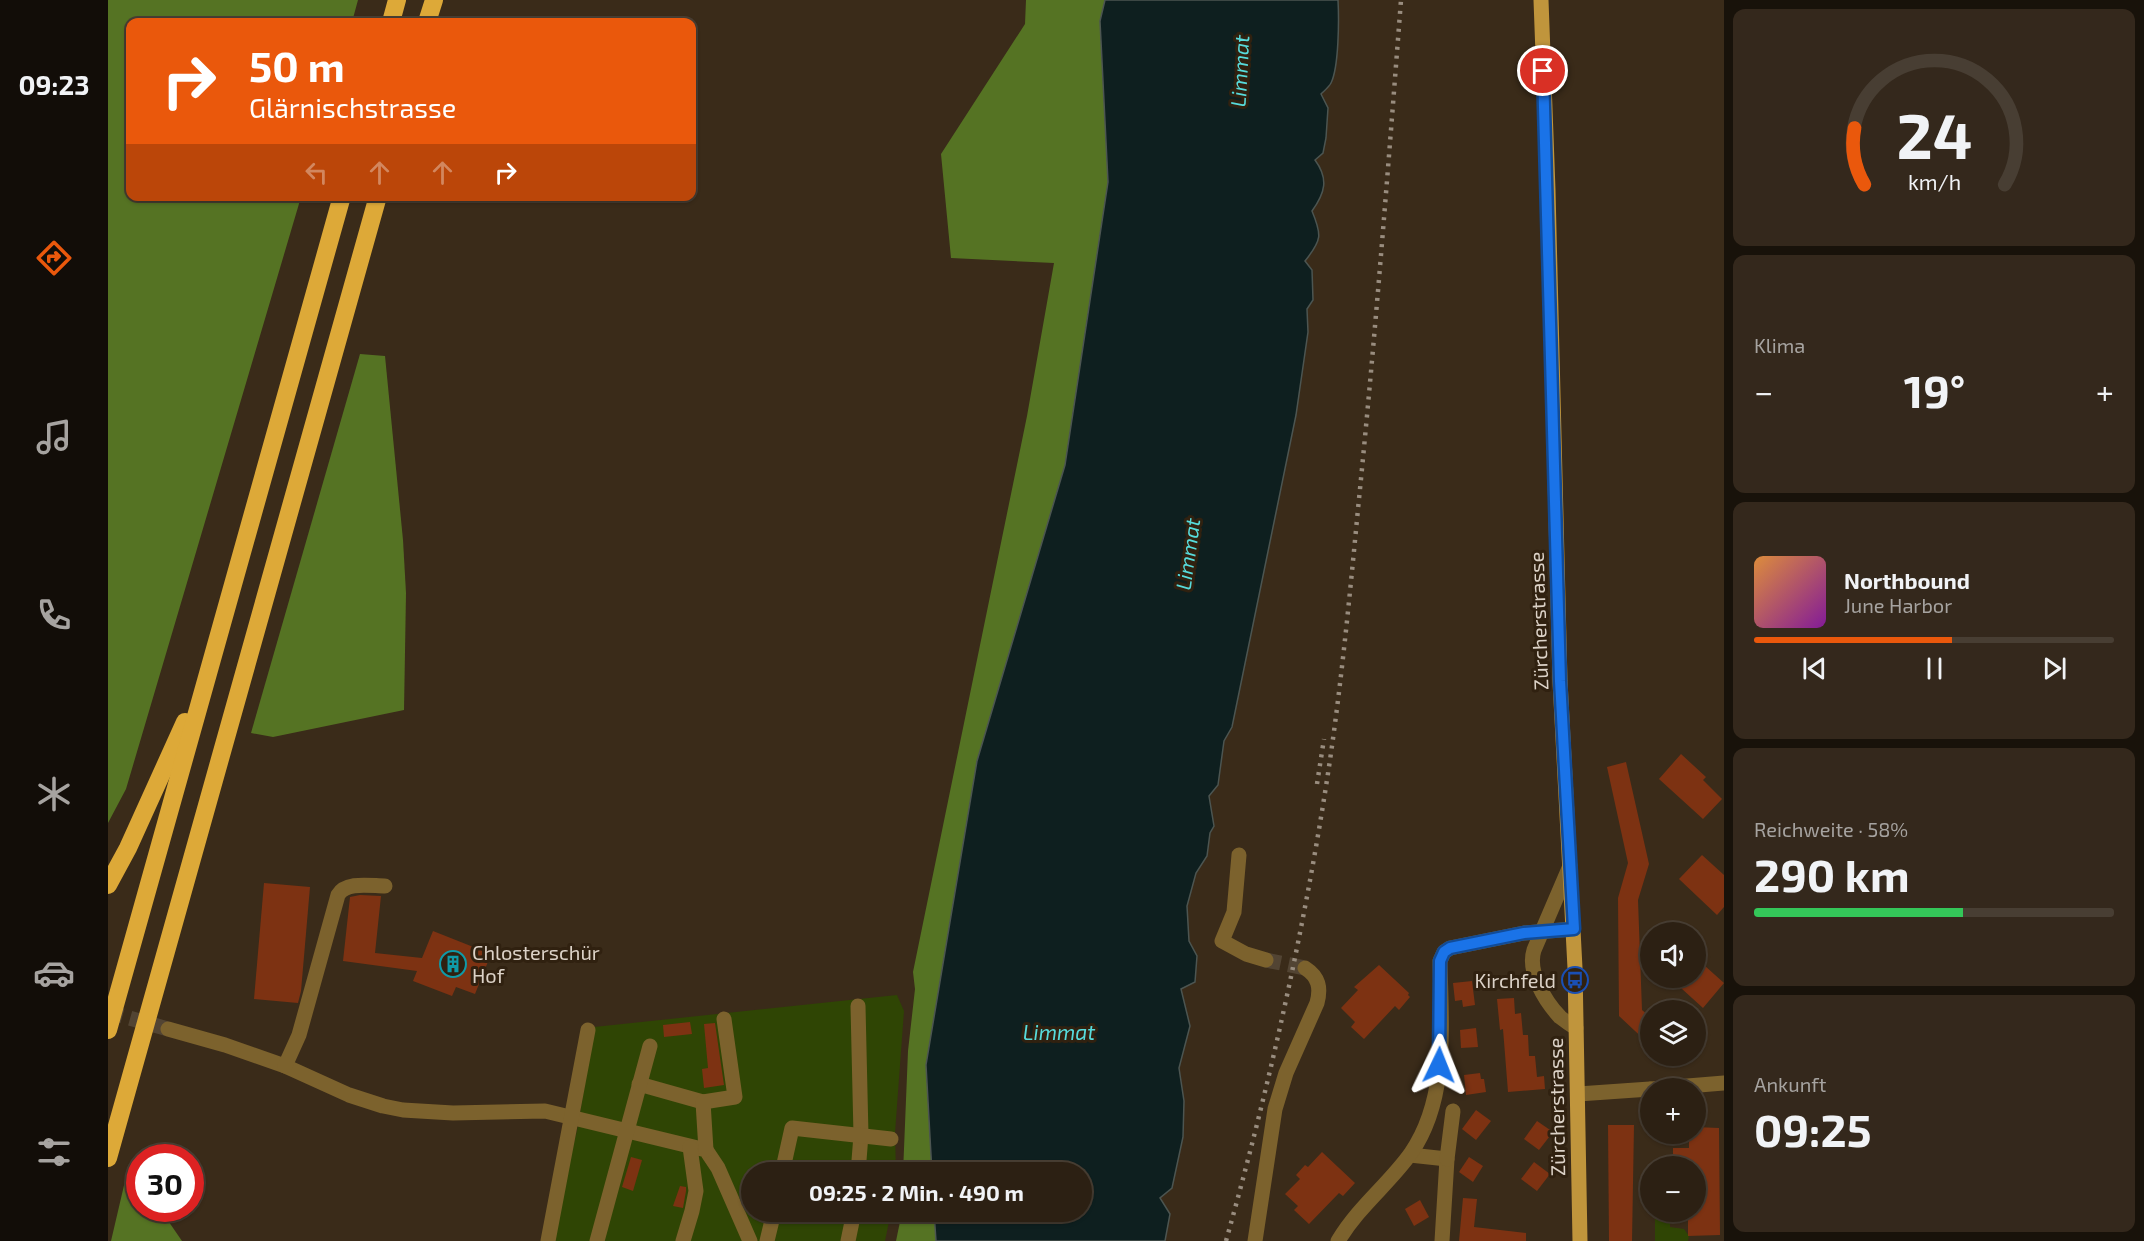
<!DOCTYPE html>
<html lang="de">
<head>
<meta charset="utf-8">
<style>
	body { margin:0; font-family:"Exo 2",sans-serif; background:#34281c; color:#f1f3f6; height:100vh; display:flex; flex-direction:column; font-size:22px; white-space:nowrap }
	* { box-sizing:border-box; margin:0 }
	p { font-size:20px; color:#a6a3a0 }
	.icon { flex:none; width:33px; height:33px; fill:none; stroke:currentColor; stroke-width:2; stroke-linecap:round; stroke-linejoin:round }
	.map { position:relative; flex:1; overflow:hidden }
	.panel { display:flex; flex-direction:column; gap:9px; padding:9px; background:#18120a; width:420px }
	.panel>* { flex:none }
	.top-card { position:absolute; left:18px; top:18px; width:570px; height:183px; border-radius:12px; box-shadow:0 2px 4px #0004,0 0 0 2px #483e33; background:#ea580c; color:#fff; overflow:hidden }
	.tools { position:absolute; left:1532px; top:922px; display:grid; gap:12px }
	.tools a { display:grid; place-items:center; width:66px; height:66px; border-radius:50%; background:#2c2013; box-shadow:0 2px 4px #0004,0 0 0 2px #483e33; font-size:30px }
	.speed { position:absolute; left:18px; top:1144px; display:flex; gap:12px; font-size:30px; font-weight:700; text-align:center }
	.speed>* { display:grid; place-content:center; width:78px; height:78px; border-radius:50%; background:#2c2013; box-shadow:0 2px 4px #0004,0 0 0 2px #483e33; line-height:1 }
	.speed .limit { border:9px solid #d22; background:#fff; color:#111 }
	.pin { position:absolute; display:grid; place-items:center; width:51px; height:51px; color:#fff; margin:-26px; border:3px solid #fff; border-radius:50%; box-shadow:0 2px 6px #0007 }
	.me { position:absolute; width:66px; margin:-33px; rotate:2deg; stroke-linejoin:round; filter:drop-shadow(0 0 4px #0008) }
	.turn { display:flex; align-items:center; gap:21px; height:126px; padding:0 24px; font-size:27px }
	.turn .icon { width:78px; height:78px; stroke-width:2.5 }
	.turn b { display:block; font-size:42px; line-height:51px }
	.lanes { display:flex; align-items:center; height:57px; padding:0 24px; background:#0003; justify-content:center; gap:30px; direction:ltr }
	.lanes .off { opacity:.35 }
	.big { font-size:45px; font-weight:700; line-height:1.1 }
	.panel .card { flex:1; display:flex; flex-direction:column; justify-content:center; gap:9px; min-width:0; padding:0 21px; border-radius:12px; background:#34281c }
	.panel .dial { align-items:center; gap:0 }
	.dial svg { height:156px; overflow:visible; fill:none; stroke:#483e33; stroke-width:7; stroke-linecap:round; text-anchor:middle }
	.dial text { fill:#f1f3f6; stroke:none }
	.song { display:flex; align-items:center; gap:18px }
	.cover { width:72px; height:72px; border-radius:9px; background:linear-gradient(135deg,hsl(30 70% 55%),hsl(290 70% 35%)) }
	.played { height:6px; border-radius:3px; background:linear-gradient(90deg,#ea580c 55%,#483e33 55%) }
	.keys { display:flex; justify-content:space-around; direction:ltr }
	.heat { display:flex; justify-content:space-between; align-items:center; font-size:33px; direction:ltr }
	.charge { height:9px; border-radius:4px; background:linear-gradient(90deg,#34c759 58%,#483e33 0) }
	.trip { position:absolute; left:633px; top:1162px; width:351px; height:60px; border-radius:30px; background:#2c2013; box-shadow:0 2px 4px #0004,0 0 0 2px #483e33; font-weight:700; line-height:60px; text-align:center }
	main { display:flex; flex:1; min-height:0 }
	.dock { display:flex; flex-direction:column; width:108px; justify-content:space-around; align-items:center; background:#120d08; color:#a6a3a0 }
	.dock .icon { width:42px; height:42px }
	.dock .current { color:#ea580c }
	.dock b { font-size:27px; color:#f1f3f6 }
	.map>svg:first-child { display:block }
	.green { fill:#2f4504 }
	.forest { fill:#557323 }
	.water { fill:#0e1f1f; stroke:#4c5551; stroke-width:1.5 }
	.building { fill:#7d3212 }
	.lines { fill:none; stroke-linecap:round; stroke-linejoin:round }
	.minor-tunnel { stroke:#524433; stroke-width:15; stroke-dasharray:15 8; stroke-linecap:butt }
	.minor { stroke:#7c622d; stroke-width:15 }
	.major { stroke:#c0953c; stroke-width:15 }
	.highway { stroke:#dda938; stroke-width:18 }
	.rail { stroke:#998d7f; stroke-width:4.5; stroke-dasharray:3 6; stroke-linecap:butt }
	.route-casing { stroke:#114b97; stroke-width:15 }
	.route { stroke:#1a73e8; stroke-width:10 }
	.labels { text-anchor:middle; dominant-baseline:central; stroke-width:6; stroke-linejoin:round; paint-order:stroke }
	.street-label { font-size:20px; fill:#dcd2c7; stroke:#302110 }
	.poi-label { font-size:20px; fill:#dcd2c7; stroke:#302110; text-anchor:start }
	.water-label { font-size:21px; font-style:italic; fill:#57dbdb; stroke:#302110 }
</style>
</head>
<body>
<main>
<nav class="dock">
<b>09:23</b>
<svg class="icon current" aria-label="directions" viewBox="0 0 24 24"><path d="M12 3l9 9-9 9-9-9zM9 14v-3h6M13 9l2 2-2 2"/></svg>
<svg class="icon" aria-label="music" viewBox="0 0 24 24"><path d="M9 18V5l10-2v13"/><circle cx="6" cy="18" r="3"/><circle cx="16" cy="16" r="3"/></svg>
<svg class="icon" aria-label="phone" viewBox="0 0 24 24"><path d="M5 4h4l2 5-3 2q2 4 5 5l2-3 5 2v4C11 20 4 13 5 4z"/></svg>
<svg class="icon" aria-label="climate" viewBox="0 0 24 24"><path d="M12 3v18M4 7l16 10M4 17L20 7"/></svg>
<svg class="icon" aria-label="car" viewBox="0 0 24 24"><path d="M5 17H2v-5l4-1 3-4h7l3 4 3 1v5h-3M9 17h6M6 11h13"/><circle cx="7" cy="17" r="2"/><circle cx="17" cy="17" r="2"/></svg>
<svg class="icon" aria-label="filters" viewBox="0 0 24 24"><path d="M4 7h16M4 17h16"/><circle cx="9" cy="7" r="2"/><circle cx="15" cy="17" r="2"/></svg>
</nav>
<div class="map">
<svg width="1616" height="1241" viewBox="0 0 1616 1241">
	<rect width="100%" height="100%" fill="#3a2b19"/>
	<!-- green -->
	<g class="green">
		<polygon points="789,995 796,1011 787,1133 788,1173 644,1173 644,1212 783,1212 777,1241 443,1241 470,1126 486,1027"/>
		<polygon points="1562,1214 1562,1227 1576,1229 1581,1236 1580,1241 1547,1241 1547,1216"/>
	</g>
	<!-- forest -->
	<g class="forest">
		<polygon points="0,0 250,0 244,22 22,22 22,196 193,197 18,789 0,823"/>
		<polygon points="918,0 997,0 992,21 1000,182 957,465 869,761 818,1065 824,1173 795,1173 800,1051 807,989 805,972 919,416 946,263 843,258 833,154 917,24"/>
		<polygon points="252,354 277,356 295,540 298,593 296,710 165,737 143,733"/>
		<polygon points="21,1164 31,1180 32,1209 52,1209 74,1241 3,1241"/>
		<polygon points="794,1212 826,1212 828,1241 788,1241"/>
	</g>
	<!-- water -->
	<path class="water" d="M 997,0 L 1230,0 C 1231,19 1231,67 1223,83 C 1221,87 1216,91 1213,94 L 1220,108 L 1218,138 L 1215,153 L 1207,160 C 1221,179 1217,193 1204,211 C 1214,235 1214,240 1197,261 L 1204,270 L 1205,300 L 1199,309 L 1200,332 L 1188,415 L 1124,727 L 1116,741 L 1110,785 L 1101,796 L 1106,826 L 1102,833 L 1099,856 L 1088,873 L 1079,906 L 1081,941 L 1089,956 L 1087,982 L 1073,989 L 1082,1026 L 1071,1068 L 1076,1101 L 1075,1137 L 1064,1188 L 1052,1198 L 1062,1214 L 1057,1241 L 828,1241 L 826,1212 L 974,1212 L 974,1173 L 824,1173 L 818,1065 L 869,761 L 957,465 L 1000,182 L 992,21 Z"/>
	<!-- building -->
	<g class="building">
		<polygon points="1573,754 1598,777 1595,780 1614,799 1595,819 1551,779"/>
		<polygon points="1518,762 1541,864 1530,900 1534,1010 1542,1017 1542,1045 1511,1016 1510,898 1520,863 1499,767"/>
		<polygon points="1594,855 1616,875 1616,907 1609,915 1571,879"/>
		<polygon points="156,883 202,887 193,991 190,1003 146,999"/>
		<polygon points="252,895 273,896 267,953 314,958 325,931 383,954 367,994 348,987 344,996 305,981 309,971 235,961 242,897"/>
		<polygon points="1587,957 1616,983 1595,1008 1562,978 1587,978"/>
		<polygon points="1271,965 1301,993 1300,995 1302,997 1291,1010 1287,1006 1256,1039 1243,1027 1247,1022 1233,1008 1250,990 1246,987"/>
		<polygon points="1364,981 1367,1005 1355,1007 1354,1000 1347,1001 1345,983"/>
		<polygon points="1406,998 1407,1014 1413,1013 1415,1035 1420,1035 1421,1056 1427,1056 1429,1077 1436,1076 1437,1089 1400,1092 1395,1029 1392,1030 1389,999"/>
		<polygon points="582,1022 584,1034 556,1037 555,1025"/>
		<polygon points="607,1023 616,1085 596,1088 594,1069 600,1068 596,1024"/>
		<polygon points="1368,1028 1370,1047 1353,1048 1352,1030"/>
		<polygon points="1372,1073 1373,1079 1376,1079 1378,1092 1358,1095 1356,1075"/>
		<polygon points="1368,1110 1383,1121 1368,1140 1354,1129"/>
		<polygon points="1429,1121 1445,1132 1431,1150 1416,1139"/>
		<polygon points="1500,1125 1526,1125 1524,1241 1501,1241"/>
		<polygon points="1587,1127 1611,1128 1612,1235 1580,1236 1580,1212 1587,1212 1587,1167 1581,1167 1581,1159 1565,1159 1565,1148 1581,1148 1581,1134 1587,1134"/>
		<polygon points="1214,1152 1247,1183 1235,1196 1231,1193 1201,1224 1186,1210 1190,1206 1177,1194 1192,1179 1188,1175 1197,1165 1200,1167"/>
		<polygon points="523,1157 534,1160 525,1191 514,1187"/>
		<polygon points="1361,1157 1375,1166 1365,1182 1351,1172"/>
		<polygon points="1426,1162 1442,1174 1429,1191 1413,1179"/>
		<polygon points="572,1186 578,1187 578,1191 575,1208 565,1206"/>
		<polygon points="1355,1198 1369,1199 1366,1227 1418,1233 1418,1241 1351,1241"/>
		<polygon points="1312,1200 1321,1217 1306,1226 1297,1209"/>
	</g>
	<g class="lines">
		<!-- minor-tunnel -->
		<g class="minor-tunnel">
			<polyline points="1158,960 1197,968"/>
			<polyline points="0,1012 60,1029"/>
		</g>
		<!-- minor -->
		<g class="minor">
			<polyline points="1131,855 1126,912 1114,941 1138,954 1158,960"/>
			<path d="M 1462,866 L 1426,950 C 1419,972 1437,1001 1452,1017 C 1457,1021 1463,1025 1468,1028"/>
			<polyline points="750,1006 753,1135 750,1173"/>
			<polyline points="60,1029 117,1045 177,1066 241,1095 275,1106 295,1110 345,1113 437,1111 598,1150 610,1168 642,1241"/>
			<path d="M 177,1066 L 191,1035 L 230,895 C 238,881 263,886 277,886"/>
			<polyline points="531,1084 595,1102"/>
			<polyline points="1543,1089 1616,1083"/>
			<polyline points="1470,1094 1542,1089"/>
			<polyline points="598,1150 595,1102 627,1097 616,1019"/>
			<polyline points="1302,1155 1339,1159 1334,1241"/>
			<polyline points="1339,1159 1345,1111"/>
			<polyline points="674,1173 684,1128 783,1139"/>
			<polyline points="440,1241 480,1030"/>
			<polyline points="489,1241 542,1046"/>
			<polyline points="575,1241 584,1211 588,1191 582,1147"/>
			<polyline points="659,1241 666,1212"/>
			<polyline points="740,1241 746,1212"/>
			<path d="M 1147,1241 L 1167,1109 L 1178,1073 L 1209,1003 C 1213,988 1211,977 1197,968"/>
			<path d="M 1230,1241 C 1251,1206 1281,1184 1303,1153 C 1341,1098 1333,1024 1332,961 L 1336,952 L 1342,948 L 1416,933 L 1465,929"/>
		</g>
		<!-- major -->
		<polyline class="major" points="1433,0 1440,190 1452,681 1467,968 1472,1241"/>
		<!-- highway -->
		<g class="highway">
			<polyline points="283,22 289,0"/>
			<polyline points="319,22 326,0"/>
			<polyline points="0,885 20,848 77,722"/>
			<polyline points="0,1030 234,196"/>
			<polyline points="0,1158 270,196"/>
		</g>
		<!-- rail -->
		<g class="rail">
			<polyline points="1209,784 1216,739"/>
			<path d="M 1118,1241 C 1162,1084 1198,922 1222,760 C 1234,677 1242,593 1250,509 C 1267,340 1280,170 1293,0"/>
		</g>
	</g>
	<g class="lines">
		<defs>
			<polyline id="route" points="1331,1065 1332,961 1336,952 1342,948 1416,933 1466,929 1452,681 1435,71"/>
		</defs>
		<!-- route casing -->
		<use href="#route" class="route-casing"/>
		<!-- route -->
		<use href="#route" class="route"/>
	</g>
	<!-- icons -->
	<defs>
		<symbol id="building-ring" viewBox="-11 -11 22 22"><circle r="9.5" fill="#302110" stroke="#0f9aa8" stroke-width="1.5"/><path d="M-4-6H4V6H1V3H-1V6H-4ZM-2.5-4.3h1.7v1.8h-1.7ZM.8-4.3h1.7v1.8H.8ZM-2.5-1h1.7V.8h-1.7ZM.8-1h1.7V.8H.8Z" fill="#0f9aa8"/></symbol>
		<symbol id="bus-ring" viewBox="-11 -11 22 22"><circle r="9.5" fill="#302110" stroke="#1a4fb4" stroke-width="1.5"/><path d="M-5-6H5V4H4V6H2V4H-2V6H-4V4H-5ZM-3.5-4V0h7V-4ZM-3.5 1.2v1.5H-2V1.2ZM2 1.2v1.5H3.5V1.2Z" fill="#1a4fb4"/></symbol>
	</defs>
	<g fill-rule="evenodd">
		<use href="#building-ring" x="330" y="949" width="30" height="30"/>
		<use href="#bus-ring" x="1452" y="965" width="30" height="30"/>
	</g>
	<g class="labels">
		<!-- street labels -->
		<g class="street-label">
			<text transform="translate(1430 621) rotate(-92)">Zürcherstrasse</text>
			<text transform="translate(1448 1107) rotate(-91)">Zürcherstrasse</text>
		</g>
		<!-- poi labels -->
		<g class="poi-label">
			<text x="364" y="952">Chlosterschür<tspan x="364" dy="23">Hof</tspan></text>
			<text x="1448" y="980" text-anchor="end">Kirchfeld</text>
		</g>
		<!-- water labels -->
		<g class="water-label">
			<text transform="translate(1131 71) rotate(-87)">Limmat</text>
			<text transform="translate(1079 554) rotate(-82)">Limmat</text>
			<text x="951" y="1031">Limmat</text>
		</g>
	</g>
</svg>
<div class="tools">
<a><svg class="icon" aria-label="sound" viewBox="0 0 24 24"><path d="M4 9h4l5-4v14l-5-4H4zM17 9q2 3 0 6"/></svg></a>
<a><svg class="icon" aria-label="layers" viewBox="0 0 24 24"><path d="M12 4l9 5-9 5-9-5zM3 14l9 5 9-5"/></svg></a>
<a>+</a>
<a>−</a>
</div>
<div class="speed"><div class="limit">30</div></div>
<div class="pin" style="left:1435px;top:71px;background:#d93025"><svg class="icon" aria-label="arrive" viewBox="0 0 24 24"><path d="M6 21V4h12l-3 4 3 4H6"/></svg></div>
<svg class="me" style="left:1331px;top:1065px" viewBox="-20 -20 40 40"><path d="M0-17L14 15 0 8-14 15z" fill="#1a73e8" stroke="#fff" stroke-width="4"/></svg>
<div class="trip">09:25 · 2 Min. · 490 m</div>
<div class="top-card">
<div class="turn"><svg class="icon" aria-label="right" viewBox="0 0 24 24"><path d="M7 20v-9h11M14 6l5 5-5 5"/></svg><div><b>50 m</b>Glärnischstrasse</div></div>
<div class="lanes"><svg class="icon off" aria-label="left" viewBox="0 0 24 24"><path d="M17 20v-9H6M10 6l-5 5 5 5"/></svg><svg class="icon off" aria-label="ahead" viewBox="0 0 24 24"><path d="M12 20V5M6 11l6-6 6 6"/></svg><svg class="icon off" aria-label="ahead" viewBox="0 0 24 24"><path d="M12 20V5M6 11l6-6 6 6"/></svg><svg class="icon" aria-label="right" viewBox="0 0 24 24"><path d="M7 20v-9h11M14 6l5 5-5 5"/></svg></div>
</div>
</div>
<section class="panel">
<div class="card dial"><svg viewBox="0 0 100 80">
<path d="M14 69A42 42 0 1 1 86 69"/>
<path d="M14 69A42 42 0 0 1 9 40" stroke="#ea580c"/>
<text x="50" y="56" font-size="32" font-weight="700">24</text>
<text x="50" y="72" font-size="11">km/h</text>
</svg></div>
<div class="card"><p>Klima</p>
<div class="heat"><a>−</a><b class="big">19°</b><a>+</a></div>
</div>
<div class="card">
<div class="song"><i class="cover"></i><div><b>Northbound</b><p>June Harbor</p></div></div>
<div class="played"></div>
<div class="keys"><svg class="icon" aria-label="previous" viewBox="0 0 24 24"><path d="M18 5L8 12l10 7zM5 5v14"/></svg><svg class="icon" aria-label="pause" viewBox="0 0 24 24"><path d="M8 5v14M16 5v14"/></svg><svg class="icon" aria-label="next" viewBox="0 0 24 24"><path d="M6 5l10 7-10 7zM19 5v14"/></svg></div>
</div>
<div class="card"><p>Reichweite · 58%</p><b class="big">290 km</b><div class="charge"></div></div>
<div class="card"><p>Ankunft</p><b class="big">09:25</b></div>
</section>
</main>
</body>
</html>
